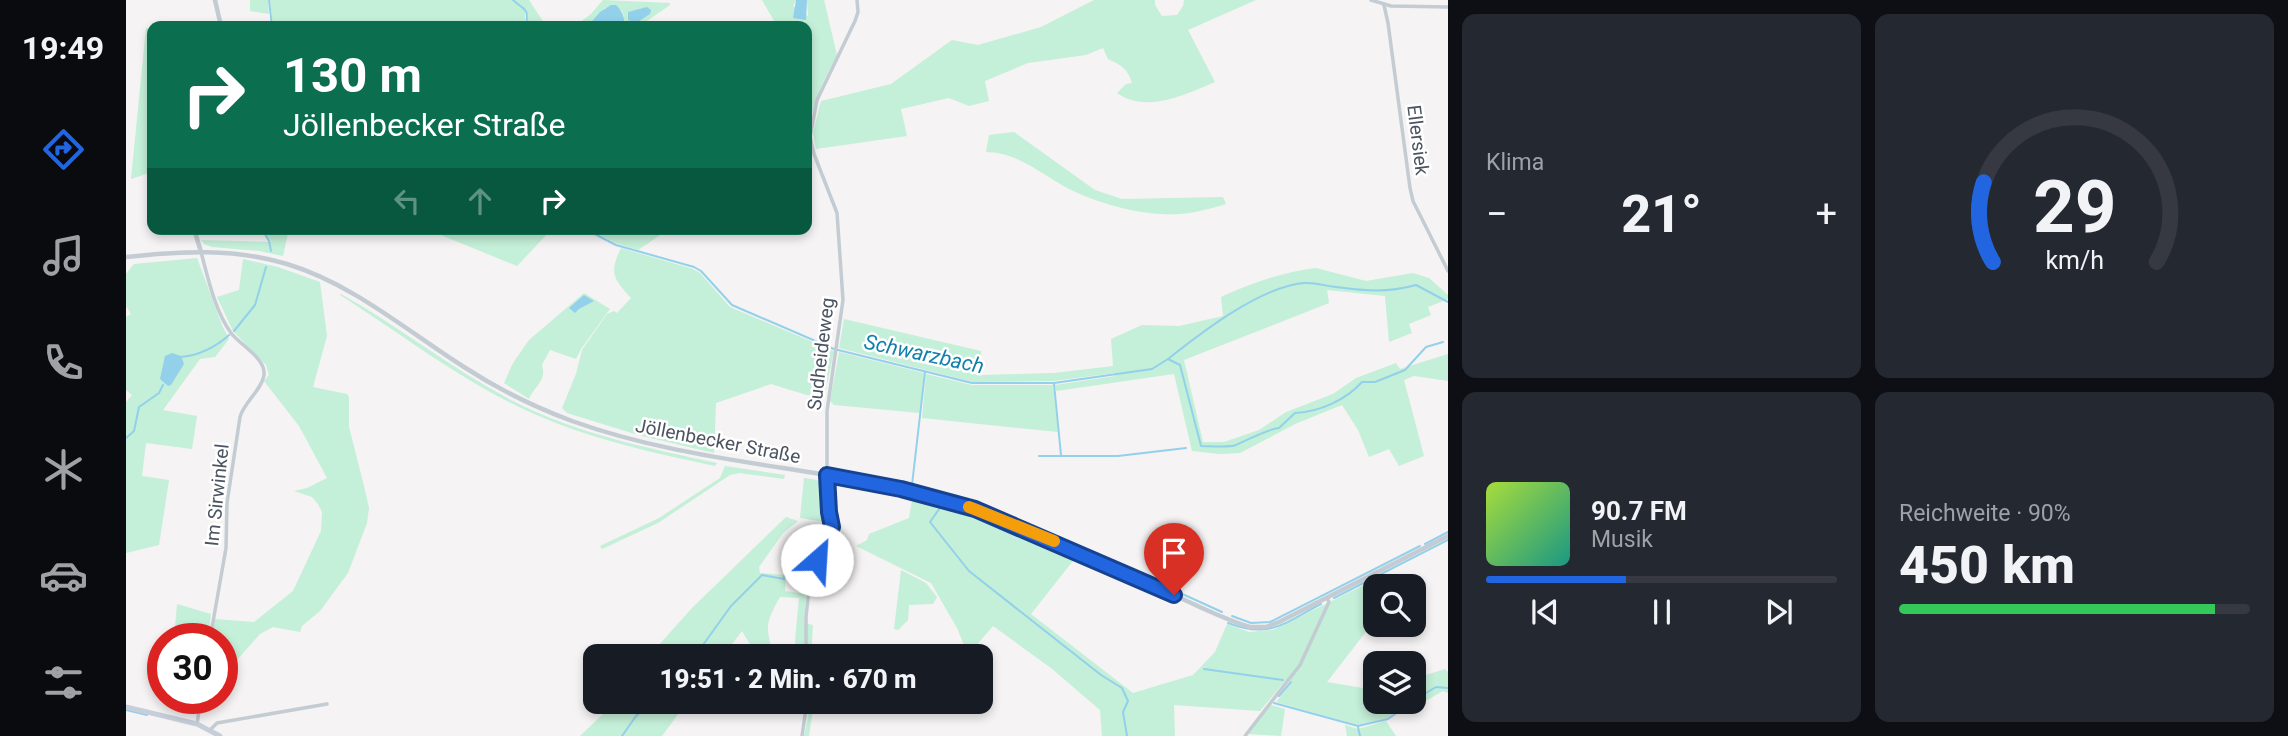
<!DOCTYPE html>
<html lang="de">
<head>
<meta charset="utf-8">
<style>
	body { margin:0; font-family:Roboto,sans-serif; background:#242831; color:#f1f3f6; height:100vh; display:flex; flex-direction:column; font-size:26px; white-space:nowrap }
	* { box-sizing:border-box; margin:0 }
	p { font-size:23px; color:#9ea1a6 }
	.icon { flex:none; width:38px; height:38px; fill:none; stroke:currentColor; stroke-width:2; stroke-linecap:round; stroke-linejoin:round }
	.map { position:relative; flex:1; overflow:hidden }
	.drawer { display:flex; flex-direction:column; gap:14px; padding:14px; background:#0d0f14; width:840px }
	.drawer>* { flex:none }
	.hud { position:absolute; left:21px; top:21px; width:665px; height:214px; border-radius:14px; box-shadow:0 4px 10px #0003; background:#0b6e4f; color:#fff; overflow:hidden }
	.fabs { position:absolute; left:1237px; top:574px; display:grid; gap:14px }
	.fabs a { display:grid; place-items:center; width:63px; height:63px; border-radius:14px; background:#171b24; box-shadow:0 4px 10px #0003; font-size:35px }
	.speed { position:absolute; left:21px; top:623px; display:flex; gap:14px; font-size:35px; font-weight:700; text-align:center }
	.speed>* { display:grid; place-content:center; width:91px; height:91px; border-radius:50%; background:#171b24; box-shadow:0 4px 10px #0003; line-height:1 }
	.speed .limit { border:10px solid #d22; background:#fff; color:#111 }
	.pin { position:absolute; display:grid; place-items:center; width:60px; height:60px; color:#fff; margin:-72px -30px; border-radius:50% 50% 50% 0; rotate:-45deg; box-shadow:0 0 7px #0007 }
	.pin .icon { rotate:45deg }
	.me { position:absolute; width:77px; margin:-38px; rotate:26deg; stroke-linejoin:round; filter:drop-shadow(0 0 5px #0008) }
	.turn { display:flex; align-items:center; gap:24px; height:147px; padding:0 21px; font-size:32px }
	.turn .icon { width:91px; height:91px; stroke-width:2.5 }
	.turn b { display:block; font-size:49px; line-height:60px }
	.lanes { display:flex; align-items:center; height:66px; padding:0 21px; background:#0003; justify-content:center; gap:35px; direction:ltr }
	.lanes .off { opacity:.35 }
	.big { font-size:52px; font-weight:800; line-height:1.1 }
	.drawer .widget { flex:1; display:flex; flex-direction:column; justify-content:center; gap:10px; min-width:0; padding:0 24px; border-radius:14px; background:#242831 }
	.drawer .dial { align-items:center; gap:0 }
	.dial svg { height:182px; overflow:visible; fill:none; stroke:#363941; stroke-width:7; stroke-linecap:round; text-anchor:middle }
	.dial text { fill:#f1f3f6; stroke:none }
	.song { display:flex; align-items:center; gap:21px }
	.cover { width:84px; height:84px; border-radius:10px; background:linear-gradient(135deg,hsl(80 70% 55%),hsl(170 70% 35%)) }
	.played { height:7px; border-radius:4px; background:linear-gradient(90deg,#2166e0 40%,#363941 40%) }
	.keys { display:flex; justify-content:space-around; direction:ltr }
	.heat { display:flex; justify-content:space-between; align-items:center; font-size:38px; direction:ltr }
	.charge { height:10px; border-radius:5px; background:linear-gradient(90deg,#34c759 90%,#363941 0) }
	.drawer .tiles { flex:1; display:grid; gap:14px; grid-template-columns:repeat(2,1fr) }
	.trip { position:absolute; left:457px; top:644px; width:410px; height:70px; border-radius:14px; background:#171b24; box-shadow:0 4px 10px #0003; font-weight:800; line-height:70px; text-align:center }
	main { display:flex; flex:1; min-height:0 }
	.menu { display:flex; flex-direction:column; width:126px; justify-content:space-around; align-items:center; background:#090b0e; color:#9ea1a6 }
	.menu .icon { width:49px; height:49px }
	.menu .on { color:#2166e0 }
	.menu b { font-size:32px; color:#f1f3f6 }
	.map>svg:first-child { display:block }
	.green { fill:#c4efd8 }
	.water { fill:#93d1ea }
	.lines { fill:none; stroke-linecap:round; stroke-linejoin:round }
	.stream { stroke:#93d1ea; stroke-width:2 }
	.minor { stroke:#c4ccd3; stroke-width:3.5 }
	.tertiary { stroke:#c4ccd3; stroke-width:4.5 }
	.secondary { stroke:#c6ceda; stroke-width:5 }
	.route-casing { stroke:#154292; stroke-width:18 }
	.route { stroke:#2166e0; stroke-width:12 }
	.slow { stroke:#f59e0b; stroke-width:12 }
	.labels { text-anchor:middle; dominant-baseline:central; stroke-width:5; stroke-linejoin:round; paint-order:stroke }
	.street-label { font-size:19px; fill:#4b5460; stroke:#fff }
	.water-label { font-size:21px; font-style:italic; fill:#117fac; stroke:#fff }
</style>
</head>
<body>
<main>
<nav class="menu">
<b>19:49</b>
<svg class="icon on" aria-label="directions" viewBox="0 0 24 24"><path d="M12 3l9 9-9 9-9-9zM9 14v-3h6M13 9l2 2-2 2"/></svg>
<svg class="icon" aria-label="music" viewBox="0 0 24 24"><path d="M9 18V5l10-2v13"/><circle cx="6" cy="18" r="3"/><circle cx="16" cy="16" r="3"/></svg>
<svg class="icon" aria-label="phone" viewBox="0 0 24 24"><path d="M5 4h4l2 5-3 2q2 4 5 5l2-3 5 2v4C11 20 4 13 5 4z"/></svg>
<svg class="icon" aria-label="climate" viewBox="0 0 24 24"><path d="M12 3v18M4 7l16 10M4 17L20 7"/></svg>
<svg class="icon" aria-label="car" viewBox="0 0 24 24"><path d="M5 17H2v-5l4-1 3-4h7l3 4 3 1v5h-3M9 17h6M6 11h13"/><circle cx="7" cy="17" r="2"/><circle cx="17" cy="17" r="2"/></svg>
<svg class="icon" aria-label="filters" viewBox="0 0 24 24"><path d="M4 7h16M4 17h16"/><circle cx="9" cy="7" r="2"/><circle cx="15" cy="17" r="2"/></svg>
</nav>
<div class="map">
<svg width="1322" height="736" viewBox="0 0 1322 736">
	<rect width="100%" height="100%" fill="#f5f3f3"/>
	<!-- green -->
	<g class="green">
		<polygon points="124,0 142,0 143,14 124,11"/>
		<polygon points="144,0 387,0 399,9 399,26 147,26"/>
		<path d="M 388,0 L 403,0 L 420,26 L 401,26 C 403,8 400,10 388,0 Z"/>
		<polygon points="477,0 544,3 544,5 518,23 510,26 496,26 498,16 495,10 479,8 462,26 449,26 465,14"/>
		<path d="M 636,0 L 670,0 L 667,6 L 682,16 L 681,0 L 698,0 L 711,55 C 695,85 681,113 683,148 L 681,150 L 681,26 L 651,26 Z"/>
		<path d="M 968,0 L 1029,0 L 1029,5 L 1036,16 L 1051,15 L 1057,6 L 1058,0 L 1130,0 L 1062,30 L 1089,82 C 1061,94 1020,114 991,93 L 1000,84 L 1006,83 C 1002,69 995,65 982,59 L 977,48 L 960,55 L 902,63 L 859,81 L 863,101 L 843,106 L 823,98 L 775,109 L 781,136 L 690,149 L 687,133 L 695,101 L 765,84 L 826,40 L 852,45 L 915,27 Z"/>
		<polygon points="20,28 26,29 26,172 5,179"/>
		<path d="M 888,132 L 969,190 L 996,199 L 1097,197 L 1100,204 C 1090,207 1079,210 1069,212 C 1030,220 978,206 943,189 C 916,175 892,152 860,152 L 863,135 Z"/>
		<polygon points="138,229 163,229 157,256 133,251 86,247 78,244 75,240 145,242"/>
		<polygon points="300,229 426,229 391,266"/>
		<polygon points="461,229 543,229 512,250 490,243"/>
		<path d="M 495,248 L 567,269 L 574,273 L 604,307 L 708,351 L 699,394 L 681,395 L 645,384 L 590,403 L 588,453 L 512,435 L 441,413 L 436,408 L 450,374 L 456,350 L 481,314 L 488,311 L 491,313 L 505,298 C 487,278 483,273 495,248 Z"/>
		<polygon points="71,258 96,325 103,339 89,357 74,359 37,410 71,416 66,449 20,443 16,476 43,480 33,545 0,553 0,402 6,395 0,390 0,317 5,314 0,306 0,274 8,264"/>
		<polygon points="117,259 152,267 194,282 201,336 187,387 221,394 223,397 223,427 239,490 243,508 241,523 222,573 194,611 176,626 174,632 147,627 134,634 111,660 100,701 91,698 96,698 96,639 86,639 88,619 128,622 167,591 195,531 196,512 192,504 186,497 168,491 181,488 201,478 173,426 138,381 143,375 140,365 107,331 91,297 113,290"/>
		<path d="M 1190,268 L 1240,281 L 1287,273 L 1303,278 L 1322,295 L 1322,299 L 1302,307 L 1305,315 L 1283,324 L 1286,333 L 1263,342 L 1259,296 L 1201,290 L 1203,303 L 1058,360 L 1077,442 L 1098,442 L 1133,430 L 1160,412 L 1207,394 L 1230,378 L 1270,363 L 1274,369 L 1322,354 L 1322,381 L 1288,376 L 1278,380 L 1298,456 L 1273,466 L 1263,449 L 1243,457 L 1232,430 L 1216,405 L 1169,424 L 1114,453 L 1094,454 L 1066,451 L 1048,374 L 930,391 L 929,385 L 989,376 L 989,373 L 928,381 L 847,382 L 713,348 L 718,319 L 855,351 L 856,375 L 928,373 L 987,366 L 985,339 L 1016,325 L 1053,326 L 1097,316 L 1095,297 C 1126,283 1156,272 1190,268 Z"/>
		<path d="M 458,293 L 484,309 L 455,349 L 450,359 L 424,350 L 416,365 C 421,381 409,385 403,399 L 378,383 L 387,363 L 403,340 Z"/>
		<path d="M 215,294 C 274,327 327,370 387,401 C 451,434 522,448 591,463 L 589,466 C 519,451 450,436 385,403 C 325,373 271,331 214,295 Z"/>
		<polygon points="713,352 798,373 794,413 708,405 704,401"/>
		<polygon points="800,374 846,385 927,385 932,432 796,418"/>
		<polygon points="599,466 659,475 658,479 613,473 604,475 532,523 476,549 474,546 533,518 594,478"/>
		<polygon points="678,478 691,480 698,487 701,520 699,522 674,518"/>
		<polygon points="786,500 848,517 950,557 905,614 1007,693 1067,675 1089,652 1101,624 1123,632 1147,630 1244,582 1249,591 1249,620 1201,682 1237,688 1249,686 1250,702 1288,702 1288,679 1319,669 1322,672 1322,693 1317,691 1282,711 1277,706 1262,718 1232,725 1150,702 1166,682 1160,680 1134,711 1048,705 1049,736 976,736 974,710 925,668 867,626 842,655 831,628 805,583 730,546 741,540 743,534 783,518"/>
		<path d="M 660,517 L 672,521 L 657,533 L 633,567 L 634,573 L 660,575 L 659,591 L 680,594 L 678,623 L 687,625 L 685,656 L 671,656 L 669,640 L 673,598 L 654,597 C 639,624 639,626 648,656 L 631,656 L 616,631 L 597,656 L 523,656 L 566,608 Z"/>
		<polygon points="775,570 800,583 811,597 807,604 783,605 782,620 772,630 768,629"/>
		<polygon points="51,604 85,614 82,639 48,639"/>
		<polygon points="487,702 561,702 536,736 454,736 476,715"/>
		<polygon points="673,702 688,702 683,736 678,736 683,712 673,710"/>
		<polygon points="1145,705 1159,709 1155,736 1122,734"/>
		<polygon points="1260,721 1270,736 1221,736 1219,725 1232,729"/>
	</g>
	<!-- water -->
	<g class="water">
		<polygon points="670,0 681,0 680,20 667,18"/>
		<path d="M 485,5 L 490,5 C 496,11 500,18 497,26 L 462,26 L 474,12 Z"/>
		<polygon points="521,7 525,10 524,14 510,23 502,20 502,12"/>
		<polygon points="458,295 468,301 453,309 449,313 443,308"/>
		<polygon points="46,353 55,356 58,364 45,385 42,386 34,379 39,356"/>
		<polygon points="527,702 550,702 536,714 532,713 524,705"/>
	</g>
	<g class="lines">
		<!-- stream -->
		<g class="stream">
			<polyline points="143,0 146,26"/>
			<path d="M 387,0 C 399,11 403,7 400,26"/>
			<polyline points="136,229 143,241 145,251"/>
			<path d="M 459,229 L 490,245 L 568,267 L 575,271 L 606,305 L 708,349 L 846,383 L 928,383 L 1026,369 L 1042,359 L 1054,365 L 1075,446 C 1083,446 1104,448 1110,445 C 1119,441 1145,428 1153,428 L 1169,413 C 1193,412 1220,400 1236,382 L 1249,382 L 1279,370 L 1300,347 L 1317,342"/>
			<polyline points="108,331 129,305 140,267"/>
			<path d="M 54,357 C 72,356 90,347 103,335"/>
			<path d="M 1042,359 C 1076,332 1134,287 1178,283 C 1188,282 1200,286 1210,287 C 1240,291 1261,293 1290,285 L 1322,302"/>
			<polyline points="928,384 935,455"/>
			<polyline points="0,438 8,431 13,407 33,393 37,385"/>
			<polyline points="913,456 992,456 1060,448"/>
			<polyline points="786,485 799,372"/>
			<polyline points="784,498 816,505 804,522 843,571 975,675 996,688 1002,701 997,712 1001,736"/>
			<polyline points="816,505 848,515 951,557"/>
			<polyline points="933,538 1096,612"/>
			<polyline points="1299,544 1322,532"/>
			<polyline points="1208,598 1322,540"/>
			<polyline points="1106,616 1125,623 1144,622 1294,546"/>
			<path d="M 1102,623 C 1145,639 1158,623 1195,604"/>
			<polyline points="569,656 605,606 636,575 658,579 659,574"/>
			<polyline points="1078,669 1157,680"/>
			<polyline points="1153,696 1165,682"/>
			<polyline points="1288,700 1310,687 1322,688"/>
			<polyline points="1148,703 1232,726 1262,719 1286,702"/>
			<polyline points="0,710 21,715"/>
			<polyline points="1232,727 1234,736"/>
			<polyline points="496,736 510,716 525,702"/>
		</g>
		<!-- minor -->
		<g class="minor">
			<polyline points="1245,0 1265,6 1322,7"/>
			<polyline points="1258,5 1262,23 1284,188 1287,201 1322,271"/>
			<path d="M 75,252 C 82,278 89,311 105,333 C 114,345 140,358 138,375 C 136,390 118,402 114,417 L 101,503 L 100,548 L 84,639"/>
			<polyline points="680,656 680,617 684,579 687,567 706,527 701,480 701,411 717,300 711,213 688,154 684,137 691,100 729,21 732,12 731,0"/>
			<polyline points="71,724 75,698"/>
			<polyline points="84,730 91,723 201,704"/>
			<polyline points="676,736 681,702"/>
			<polyline points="1119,736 1174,665 1203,602 1201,598"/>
		</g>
		<!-- tertiary -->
		<g class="tertiary">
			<polyline points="89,0 95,26"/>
			<polyline points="68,229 75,252"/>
			<path d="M 0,257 C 55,251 108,248 161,264 C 227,284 281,331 338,367 C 372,389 408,407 446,421 C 576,468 716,466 847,508 C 915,530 981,565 1046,594 C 1072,606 1097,619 1124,627 L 1140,627 L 1153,622 L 1322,536"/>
		</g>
		<!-- secondary -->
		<polyline class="secondary" points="0,707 71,724 94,736"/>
	</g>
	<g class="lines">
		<defs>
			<polyline id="route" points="691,560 706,527 703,512 701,475 775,489 849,509 1048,595"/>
		</defs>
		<!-- route casing -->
		<use href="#route" class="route-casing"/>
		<!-- route -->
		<use href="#route" class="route"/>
		<!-- slow -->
		<polyline class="slow" points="843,507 928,541"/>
	</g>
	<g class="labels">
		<!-- street labels -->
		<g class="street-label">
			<text transform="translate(1292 140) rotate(83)">Ellersiek</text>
			<text transform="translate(695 354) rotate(-83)">Sudheideweg</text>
			<text transform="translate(592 441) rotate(11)">Jöllenbecker Straße</text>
			<text transform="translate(91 495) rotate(-84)">Im Sirwinkel</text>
		</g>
		<!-- water labels -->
		<g class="water-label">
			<text transform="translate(798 354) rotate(12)">Schwarzbach</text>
		</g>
	</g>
</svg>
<div class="fabs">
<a><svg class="icon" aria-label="search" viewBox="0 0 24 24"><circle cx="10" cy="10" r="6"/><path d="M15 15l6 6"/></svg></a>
<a><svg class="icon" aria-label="layers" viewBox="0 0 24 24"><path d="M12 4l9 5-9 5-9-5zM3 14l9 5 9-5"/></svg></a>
</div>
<div class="speed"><div class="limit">30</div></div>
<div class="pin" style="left:1048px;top:595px;background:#d93025"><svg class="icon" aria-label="arrive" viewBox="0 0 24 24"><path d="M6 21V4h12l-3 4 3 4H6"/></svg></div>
<svg class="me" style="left:691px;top:560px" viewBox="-20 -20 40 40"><circle r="19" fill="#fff"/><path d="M0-13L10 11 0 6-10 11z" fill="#2166e0"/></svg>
<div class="trip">19:51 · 2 Min. · 670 m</div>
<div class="hud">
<div class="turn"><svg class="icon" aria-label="right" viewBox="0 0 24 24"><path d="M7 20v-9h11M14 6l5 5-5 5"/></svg><div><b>130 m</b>Jöllenbecker Straße</div></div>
<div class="lanes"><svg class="icon off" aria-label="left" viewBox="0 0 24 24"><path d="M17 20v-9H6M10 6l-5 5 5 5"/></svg><svg class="icon off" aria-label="ahead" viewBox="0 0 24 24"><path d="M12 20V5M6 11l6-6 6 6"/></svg><svg class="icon" aria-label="right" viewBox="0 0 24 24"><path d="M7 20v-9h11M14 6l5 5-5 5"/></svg></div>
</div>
</div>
<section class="drawer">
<div class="tiles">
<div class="widget"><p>Klima</p>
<div class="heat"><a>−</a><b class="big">21°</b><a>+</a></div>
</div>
<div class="widget dial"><svg viewBox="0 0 100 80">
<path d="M14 69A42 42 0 1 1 86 69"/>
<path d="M14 69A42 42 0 0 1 10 34" stroke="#2166e0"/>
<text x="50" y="56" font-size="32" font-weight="700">29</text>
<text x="50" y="72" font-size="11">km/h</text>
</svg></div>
<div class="widget">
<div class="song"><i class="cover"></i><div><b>90.7 FM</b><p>Musik</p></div></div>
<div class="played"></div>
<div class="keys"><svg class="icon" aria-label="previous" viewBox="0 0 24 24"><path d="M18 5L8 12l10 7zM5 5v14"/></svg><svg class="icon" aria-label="pause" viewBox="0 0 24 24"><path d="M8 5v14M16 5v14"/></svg><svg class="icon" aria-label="next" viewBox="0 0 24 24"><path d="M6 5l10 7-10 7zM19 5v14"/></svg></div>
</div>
<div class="widget"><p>Reichweite · 90%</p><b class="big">450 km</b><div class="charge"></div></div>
</div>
</section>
</main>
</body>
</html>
